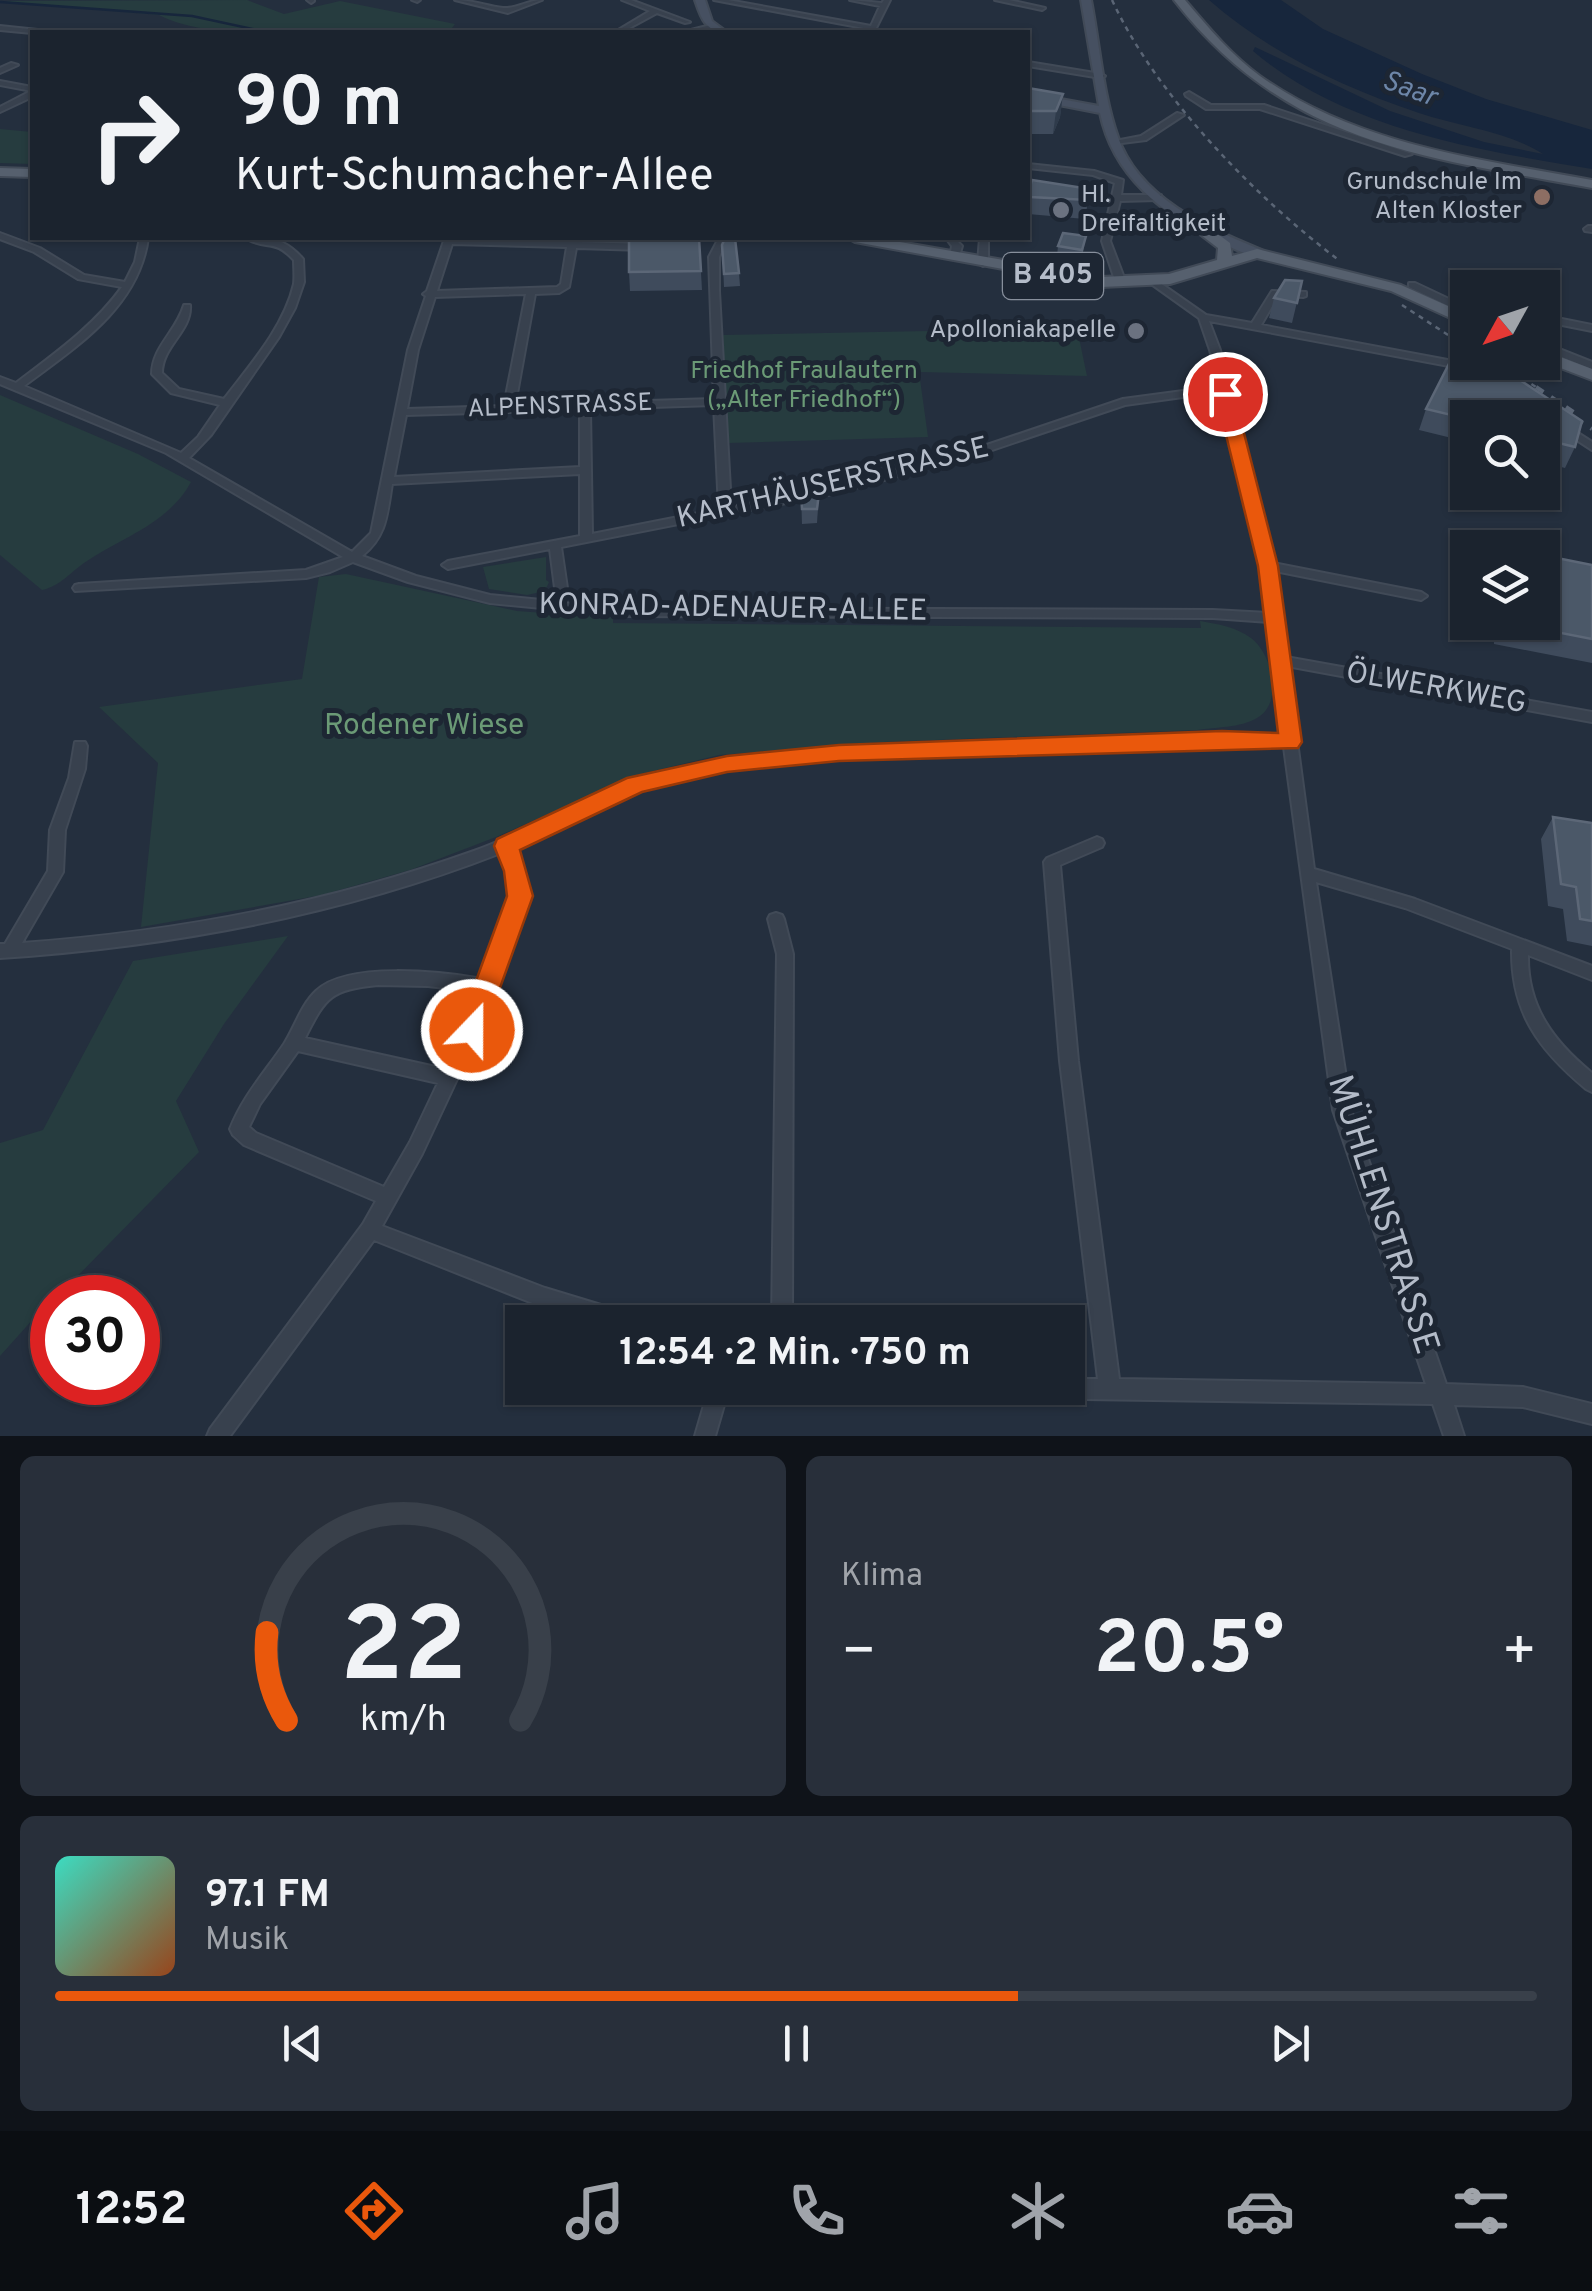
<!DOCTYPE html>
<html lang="de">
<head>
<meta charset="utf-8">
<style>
	body { margin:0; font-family:Overpass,sans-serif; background:#282f3a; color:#f1f3f6; height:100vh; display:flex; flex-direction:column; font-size:38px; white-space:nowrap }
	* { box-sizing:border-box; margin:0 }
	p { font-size:32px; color:#a0a4aa }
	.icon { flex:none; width:55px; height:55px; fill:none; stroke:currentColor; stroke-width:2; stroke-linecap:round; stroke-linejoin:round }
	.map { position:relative; height:1436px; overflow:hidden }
	.sheet { display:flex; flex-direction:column; gap:20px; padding:20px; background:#0f1319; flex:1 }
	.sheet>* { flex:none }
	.guide { position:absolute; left:30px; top:30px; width:1000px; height:210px; border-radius:0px; box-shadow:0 2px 8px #0004,0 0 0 2px #39404a; background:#1b232e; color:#f1f3f6; overflow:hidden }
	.needle { width:65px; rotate:230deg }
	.tools { position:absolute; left:1450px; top:270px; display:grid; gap:20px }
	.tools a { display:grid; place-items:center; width:110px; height:110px; border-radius:0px; background:#1b232e; box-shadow:0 2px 8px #0004,0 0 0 2px #39404a; font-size:50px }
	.speed { position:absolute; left:30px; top:1275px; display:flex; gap:20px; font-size:50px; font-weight:700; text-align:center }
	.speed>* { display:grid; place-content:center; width:130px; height:130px; border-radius:50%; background:#1b232e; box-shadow:0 2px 8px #0004,0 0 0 2px #39404a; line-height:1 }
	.speed .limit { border:15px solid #d22; background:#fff; color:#111 }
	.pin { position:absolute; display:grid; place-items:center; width:85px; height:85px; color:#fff; margin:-42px; border:5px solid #fff; border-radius:50%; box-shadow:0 2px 10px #0007 }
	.me { position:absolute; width:110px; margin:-55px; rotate:22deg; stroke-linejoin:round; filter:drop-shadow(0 0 8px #0008) }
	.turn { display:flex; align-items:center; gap:35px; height:210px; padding:0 40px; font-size:45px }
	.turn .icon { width:130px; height:130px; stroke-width:2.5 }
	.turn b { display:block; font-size:70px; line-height:85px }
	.big { font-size:75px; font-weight:700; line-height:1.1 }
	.sheet .tile { flex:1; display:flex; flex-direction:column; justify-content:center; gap:15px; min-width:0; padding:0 35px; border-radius:15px; background:#282f3a }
	.sheet .dial { align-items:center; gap:0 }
	.dial svg { height:260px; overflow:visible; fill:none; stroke:#39404a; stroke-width:7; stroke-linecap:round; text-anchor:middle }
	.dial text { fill:#f1f3f6; stroke:none }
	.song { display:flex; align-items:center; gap:30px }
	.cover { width:120px; height:120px; border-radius:15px; background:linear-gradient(135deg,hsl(170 70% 55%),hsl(20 70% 35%)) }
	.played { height:10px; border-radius:5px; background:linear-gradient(90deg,#ea580c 65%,#39404a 65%) }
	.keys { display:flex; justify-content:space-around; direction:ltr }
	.heat { display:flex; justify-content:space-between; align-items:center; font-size:55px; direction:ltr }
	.sheet .tiles { flex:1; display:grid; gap:20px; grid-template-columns:1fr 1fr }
	.tile:last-child { grid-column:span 2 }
	.trip { position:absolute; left:505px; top:1305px; width:580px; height:100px; border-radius:0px; background:#1b232e; box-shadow:0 2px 8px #0004,0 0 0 2px #39404a; font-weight:700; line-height:100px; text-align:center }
	.dock { display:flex; height:160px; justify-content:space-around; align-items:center; background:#0b0e12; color:#a0a4aa }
	.dock .icon { width:70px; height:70px }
	.dock .current { color:#ea580c }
	.dock b { font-size:45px; color:#f1f3f6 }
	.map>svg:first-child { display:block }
	.green { fill:#263c3f }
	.water { fill:#17263c }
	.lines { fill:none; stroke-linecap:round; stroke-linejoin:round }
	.stream { stroke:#17263c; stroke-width:2.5 }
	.street-casing { stroke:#414a57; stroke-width:4 }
	.secondary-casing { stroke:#414a57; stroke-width:4 }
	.primary-casing { stroke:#414a57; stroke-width:4 }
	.street { fill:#38414e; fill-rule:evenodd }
	.secondary { fill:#465061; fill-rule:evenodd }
	.primary { fill:#56606e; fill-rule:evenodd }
	.rail-far1 { stroke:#5a6575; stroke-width:2.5; stroke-dasharray:5 5; stroke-linecap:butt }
	.rail { stroke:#5a6575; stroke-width:4; stroke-dasharray:9 9; stroke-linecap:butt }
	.wall { fill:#3f4b5c }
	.shaded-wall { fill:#2f3b4b }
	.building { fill:#4b5868; stroke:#5c6777; stroke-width:2.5 }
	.route { fill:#ea580c; stroke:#983908; stroke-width:2.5 }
	.education-dot { fill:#8d6e63; stroke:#1d2633; stroke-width:4 }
	.worship-dot { fill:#6b7280; stroke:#1d2633; stroke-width:4 }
	.labels { text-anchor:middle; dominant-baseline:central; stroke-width:10; stroke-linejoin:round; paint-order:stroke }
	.far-poi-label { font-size:25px; fill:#b4bcc9; stroke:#1d2633; text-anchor:end }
	.far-park-label { font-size:25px; fill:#6b9a76; stroke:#1d2633 }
	.far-street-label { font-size:25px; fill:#b4bcc9; stroke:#1d2633 }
	.far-water-label { font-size:28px; font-style:italic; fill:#6d86a8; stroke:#1d2633 }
	.shield { fill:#1d2633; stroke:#878f9c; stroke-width:2.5 }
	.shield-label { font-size:28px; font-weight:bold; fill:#b4bcc9 }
	.street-label { font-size:30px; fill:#b4bcc9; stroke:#1d2633 }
	.park-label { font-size:30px; fill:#6b9a76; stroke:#1d2633 }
	.near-street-label { font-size:35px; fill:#b4bcc9; stroke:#1d2633 }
</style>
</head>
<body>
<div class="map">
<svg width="1592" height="1436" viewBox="0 0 1592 1436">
	<rect width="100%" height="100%" fill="#242f3e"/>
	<!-- green -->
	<g class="green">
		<path d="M 247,0 L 284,14 L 340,1 L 455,24 L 449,32 C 377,32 215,46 159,15 L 0,1 Z"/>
		<polygon points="0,129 32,132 32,164 0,163"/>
		<polygon points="1077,328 1087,376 919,372 928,437 728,443 723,335"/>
		<path d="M 0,395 L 138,454 L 191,482 C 169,523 123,537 87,561 C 70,572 61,586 42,590 L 0,555 Z"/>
		<polygon points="546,557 546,580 549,582 545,591 527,595 489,589 483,567"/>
		<path d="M 346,574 L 517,611 L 613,618 L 613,623 L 1201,628 L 1200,621 C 1218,624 1236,627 1251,638 C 1272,653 1284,703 1257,718 C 1240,728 1216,727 1197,730 L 884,742 L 719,755 L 637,775 L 496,837 L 410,870 L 322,895 L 141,927 L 158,763 L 99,707 L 302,679 L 319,577 Z"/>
		<polygon points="288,936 224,1024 176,1101 199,1152 57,1297 52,1298 0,1356 0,1143 43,1130 133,961"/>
	</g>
	<!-- water -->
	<path class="water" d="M 1209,0 L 1281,0 L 1323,29 L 1422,74 L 1486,99 L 1592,130 L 1592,169 C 1477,150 1345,129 1253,51 L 1255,47 L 1390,111 L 1484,142 L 1543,154 C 1509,132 1458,126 1419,113 C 1344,88 1268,52 1209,0 Z"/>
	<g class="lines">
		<!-- stream -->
		<polyline class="stream" points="0,2 192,16 266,32"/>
		<defs>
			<g id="street">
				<polygon points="307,0 314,0 314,1 311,3"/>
				<polygon points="412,0 420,0 417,2"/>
				<path d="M 455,0 C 472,0 486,6 503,8 C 516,9 529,0 542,0 L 508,13 Z"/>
				<polygon points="622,0 631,0 690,22 685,23 657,13 622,32 615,32 650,11"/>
				<polygon points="714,0 728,0 871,26 880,6 850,0 882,3 884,0 890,0 874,32 868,32 869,29"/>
				<polygon points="995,0 1009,0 1045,8 1042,10"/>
				<polygon points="711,25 713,28 694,32 683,32"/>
				<polygon points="0,26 38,30 41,32 32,33 0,30"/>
				<polygon points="1028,62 1101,74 1105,76 1101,78 1028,66"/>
				<polygon points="11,63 18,65 0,73 0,68"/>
				<polygon points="0,81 32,87 32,91 0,85"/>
				<polygon points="29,92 32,92 32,97 0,112 0,107"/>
				<polygon points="1189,92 1211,105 1264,105 1412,154 1405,156 1260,109 1206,109 1186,96 1185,94"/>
				<polygon points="1177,113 1184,115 1146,140 1114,144 1110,142 1141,136"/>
				<polygon points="1028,164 1094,171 1123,180 1121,195 1161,195 1161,199 1158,200 1120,201 1110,241 1126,283 1124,285 1116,283 1102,241 1115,183 1093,175 1028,168"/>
				<polygon points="1588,226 1592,226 1592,232 1585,231 1584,229"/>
				<path d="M 0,233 L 40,248 L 84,275 L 125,282 L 135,262 L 140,238 L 148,238 C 139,307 76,347 24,386 L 181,453 L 198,437 L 220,405 L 171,393 L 152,374 C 152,347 176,332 184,305 L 190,305 C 192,331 162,346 162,373 L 179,389 L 224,399 C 250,365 284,327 294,284 C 295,276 294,268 294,260 C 274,239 270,250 249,240 C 271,234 288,242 303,259 L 304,282 L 295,308 L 279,337 L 211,435 L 189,458 L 352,552 L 371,533 L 408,350 L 426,296 L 423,294 L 427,291 L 445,238 L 645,244 L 650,247 L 645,250 L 576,248 L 569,287 L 559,293 L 535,294 L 515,405 L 714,399 L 709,257 L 719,238 L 727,238 L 719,257 L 719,291 L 731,507 L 831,488 L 972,450 L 1123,399 L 1183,391 L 1220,391 L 1210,350 L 1199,318 L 1150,283 L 1148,281 L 1153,278 L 1206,315 L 1252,323 L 1272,291 L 1306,292 L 1306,296 L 1303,297 L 1278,296 L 1261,325 L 1469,364 L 1470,366 L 1465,369 L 1209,321 L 1220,350 L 1273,563 L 1421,592 L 1427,596 L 1421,600 L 1275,571 L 1286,657 L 1592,712 L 1592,722 L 1287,666 L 1314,869 L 1415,899 L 1592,966 L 1592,980 L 1528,955 C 1527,1007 1554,1042 1592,1073 L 1592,1092 L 1586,1089 C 1539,1050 1511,1013 1512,949 L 1405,908 L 1316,882 L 1351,1110 L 1446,1384 L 1523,1387 L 1592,1404 L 1592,1424 L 1523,1407 L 1454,1405 L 1464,1436 L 1444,1436 L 1433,1404 L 1016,1398 L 1009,1395 L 1006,1388 L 1068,1388 L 1068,1379 L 1098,1379 L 1060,1061 L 1044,862 L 1047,858 L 1097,837 L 1102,839 L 1104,843 L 1102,847 L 1060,865 L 1078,1061 L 1119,1379 L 1426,1384 L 1333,1110 L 1284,747 C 1202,742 1121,749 1040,751 C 913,754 784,750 660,783 C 609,797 562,825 514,847 L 528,888 L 524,913 L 480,1030 L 422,1154 L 382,1226 L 545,1288 L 624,1312 L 631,1315 L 634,1322 L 593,1322 L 545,1308 L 374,1240 L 230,1436 L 207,1436 L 210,1429 L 363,1224 L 376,1201 L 244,1145 L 233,1135 L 230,1129 C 243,1096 265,1072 284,1044 C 295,1027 301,1005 316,991 C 347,961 443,972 483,979 L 508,913 L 512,888 L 501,853 C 342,915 169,947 0,958 L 0,944 L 5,944 L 48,871 L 50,830 L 69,778 L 75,742 L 85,742 L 87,746 L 85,769 L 65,830 L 63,872 L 22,943 C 175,932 329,903 474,851 C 538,828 596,788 663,772 C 787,742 914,745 1040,741 C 1121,739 1202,732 1283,737 L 1269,622 L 1213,618 L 616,616 L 562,610 L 557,612 L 552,609 L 490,603 L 408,582 L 353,562 L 330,572 L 306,578 L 75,591 L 73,588 L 75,585 L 79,584 L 306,570 L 343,557 L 166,453 L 0,384 L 0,377 L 16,383 C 54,354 94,326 122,287 L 78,279 L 34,252 L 0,239 ZM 452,244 L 567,247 L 561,284 L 557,287 L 437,291 ZM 526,294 L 504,406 L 407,409 L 418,350 L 435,297 ZM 1183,397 L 1221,397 L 1262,566 L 1268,613 L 1213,610 L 616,608 L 564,603 L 567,588 L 561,547 L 832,494 L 980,454 L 1125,405 ZM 714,405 L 719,509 L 592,534 L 590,409 ZM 580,410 L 580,467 L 394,477 L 406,415 ZM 580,474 L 580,536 L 448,561 L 442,565 L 448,569 L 550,549 L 555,588 L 552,601 L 490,595 L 416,576 L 362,556 C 387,536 387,514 392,484 ZM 378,985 L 428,986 L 478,992 L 464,1030 L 445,1069 L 305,1038 C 326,996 331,990 378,985 ZM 298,1051 L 438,1083 L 410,1142 L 384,1187 L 256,1133 L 249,1127 L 260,1104 Z"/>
				<polygon points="946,238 954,238 962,246 958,260 950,258 952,246"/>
				<polygon points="980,238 988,238 988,263 983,266 978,263"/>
				<polygon points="1409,283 1415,283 1468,308 1468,315 1409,287"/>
				<polygon points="1542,315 1592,325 1592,331 1542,321"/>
				<polygon points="1542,342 1592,362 1592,369 1542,349"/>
				<polygon points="1564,424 1592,442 1592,450 1560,429 1559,427"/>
				<polygon points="776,913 782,915 784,919 793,954 792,1322 772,1322 777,954 768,919 770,915"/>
				<polygon points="709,1388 729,1388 715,1436 695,1436"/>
			</g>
			<g id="secondary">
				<path d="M 695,0 L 705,0 L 712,21 L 727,32 C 705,32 701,18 695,0 Z"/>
				<path d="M 1081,0 L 1091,0 C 1100,46 1103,95 1118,137 C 1138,197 1207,228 1262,250 L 1262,256 C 1247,257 1231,247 1218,241 C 1162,214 1113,176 1100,113 L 1028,99 L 1028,93 L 1099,106 Z"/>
			</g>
			<g id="primary">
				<path d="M 1174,0 L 1185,0 C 1208,27 1231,55 1260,76 C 1357,145 1478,159 1592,180 L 1592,188 C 1423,157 1287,145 1174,0 Z"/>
				<polygon points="0,168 32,169 32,177 0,176"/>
				<polygon points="1197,226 1207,226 1230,243 1232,256 1257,249 1401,285 1468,315 1468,326 1391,291 1257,258 1170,284 1101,287 855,242 848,238 877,238 1101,277 1169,274 1217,260 1218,248 1197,232"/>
				<polygon points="1542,350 1592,369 1592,380 1542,361"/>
			</g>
		</defs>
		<!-- street casing -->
		<use href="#street" class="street-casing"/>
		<!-- secondary casing -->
		<use href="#secondary" class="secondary-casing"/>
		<!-- primary casing -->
		<use href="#primary" class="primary-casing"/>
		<!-- street -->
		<use href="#street" class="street"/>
		<!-- secondary -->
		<use href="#secondary" class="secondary"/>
		<!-- primary -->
		<use href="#primary" class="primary"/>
		<!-- rail-far1 -->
		<g class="rail-far1">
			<path d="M 1112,0 C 1157,97 1255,197 1340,261"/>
			<polyline points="1402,305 1468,348"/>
			<polyline points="1498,362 1539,389"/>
		</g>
		<!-- rail -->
		<g class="rail">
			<polyline points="1536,387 1575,413"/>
			<polyline points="1560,409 1592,429"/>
		</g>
	</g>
	<!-- wall -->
	<g class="wall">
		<polygon points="1028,88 1063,94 1060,117 1053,134 1028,134"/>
		<polygon points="1090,189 1085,219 1028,214 1028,193"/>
		<polygon points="1086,236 1080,269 1056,265 1058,246"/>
		<polygon points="699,238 702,290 630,291 629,272"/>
		<polygon points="722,245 739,273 740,286 724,287"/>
		<polygon points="1302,281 1292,323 1269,318 1274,298"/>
		<polygon points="1456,350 1468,354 1468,362 1489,362 1500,367 1582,421 1575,447 1565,468 1542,462 1542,418 1468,418 1468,442 1419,430 1426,409"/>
		<polygon points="801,493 819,493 817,523 802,524"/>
		<polygon points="1592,565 1592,663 1494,644 1493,622 1542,622"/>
		<polygon points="1553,817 1592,823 1592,946 1567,941 1563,909 1548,906 1541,839"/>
	</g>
	<!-- shaded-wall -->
	<polygon class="shaded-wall" points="1063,94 1060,117 1053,134 1056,111"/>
	<!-- building -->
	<g class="building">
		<polygon points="1028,88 1063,94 1056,111 1028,111"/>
		<polygon points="1032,180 1090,189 1088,200 1030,197 1028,193"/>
		<polygon points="1063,233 1086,236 1082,250 1058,246"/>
		<polygon points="629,238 699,238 701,271 629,272"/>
		<polygon points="725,238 735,238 739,273 724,274 722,245"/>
		<polygon points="1285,280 1302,281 1297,303 1274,298"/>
		<polygon points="1456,350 1468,354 1468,362 1489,362 1500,367 1582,421 1575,447 1542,439 1542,418 1468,418 1468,419 1426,409"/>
		<polygon points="801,493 819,493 817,509 802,509"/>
		<polygon points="1542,555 1592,565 1592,639 1505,622 1542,622"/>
		<polygon points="1553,817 1592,823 1592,921 1580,919 1576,887 1561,884"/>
	</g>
	<!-- route -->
	<polygon class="route" points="1225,389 1234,394 1278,566 1302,742 1298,748 839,761 727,772 642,792 520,850 533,896 482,1038 472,1041 462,1038 458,1030 507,896 504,871 494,846 497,839 627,778 727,756 839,745 1222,731 1278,733 1258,566 1216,394"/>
	<!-- markers -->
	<circle class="education-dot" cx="1542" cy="197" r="10"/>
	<g class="worship-dot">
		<circle cx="1061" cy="210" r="10"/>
		<circle cx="1136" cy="331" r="10"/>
	</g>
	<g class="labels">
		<!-- far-poi labels -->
		<g class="far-poi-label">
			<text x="1522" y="183">Grundschule Im<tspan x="1522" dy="29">Alten Kloster</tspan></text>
			<text x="1081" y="196" text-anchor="start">Hl.<tspan x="1081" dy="29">Dreifaltigkeit</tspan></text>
			<text x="1116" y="331">Apolloniakapelle</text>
		</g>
		<!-- far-park labels -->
		<g class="far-park-label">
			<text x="804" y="372">Friedhof Fraulautern<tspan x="804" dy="29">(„Alter Friedhof“)</tspan></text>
		</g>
		<!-- far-street labels -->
		<g class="far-street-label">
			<text transform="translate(560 407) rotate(-2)">ALPENSTRASSE</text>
		</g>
		<!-- far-water labels -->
		<g class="far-water-label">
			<text transform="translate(1409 90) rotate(20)">Saar</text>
		</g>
		<!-- shield labels -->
		<rect class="shield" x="1003" y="253" width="100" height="46" rx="8"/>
		<g class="shield-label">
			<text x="1053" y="276">B 405</text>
		</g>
		<!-- street labels -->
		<g class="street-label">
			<text transform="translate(833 484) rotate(-13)">KARTHÄUSERSTRASSE</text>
			<text transform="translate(733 609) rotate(1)">KONRAD-ADENAUER-ALLEE</text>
			<text transform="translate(1436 689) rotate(10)">ÖLWERKWEG</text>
		</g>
		<!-- park labels -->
		<g class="park-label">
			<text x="424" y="726">Rodener Wiese</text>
		</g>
		<!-- near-street labels -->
		<g class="near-street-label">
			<text transform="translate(1382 1215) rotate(72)">MÜHLENSTRASSE</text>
		</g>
	</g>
</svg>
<div class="tools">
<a><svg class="needle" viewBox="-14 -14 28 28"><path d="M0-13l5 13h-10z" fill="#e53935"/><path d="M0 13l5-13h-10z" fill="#a0a4aa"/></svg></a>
<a><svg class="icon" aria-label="search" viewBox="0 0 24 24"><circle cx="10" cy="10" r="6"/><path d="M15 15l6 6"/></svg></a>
<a><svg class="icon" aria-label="layers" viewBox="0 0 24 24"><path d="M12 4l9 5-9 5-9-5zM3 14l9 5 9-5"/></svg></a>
</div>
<div class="speed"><div class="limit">30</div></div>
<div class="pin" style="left:1225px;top:394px;background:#d93025"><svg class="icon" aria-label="arrive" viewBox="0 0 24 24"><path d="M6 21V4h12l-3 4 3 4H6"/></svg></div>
<svg class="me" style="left:472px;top:1030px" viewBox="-20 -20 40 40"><circle r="17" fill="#ea580c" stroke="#fff" stroke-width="3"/><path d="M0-11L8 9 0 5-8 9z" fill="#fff"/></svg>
<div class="trip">12:54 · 2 Min. · 750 m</div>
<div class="guide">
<div class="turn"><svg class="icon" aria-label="right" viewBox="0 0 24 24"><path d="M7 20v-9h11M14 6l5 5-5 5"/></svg><div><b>90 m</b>Kurt-Schumacher-Allee</div></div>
</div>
</div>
<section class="sheet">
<div class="tiles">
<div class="tile dial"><svg viewBox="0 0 100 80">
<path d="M14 69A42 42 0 1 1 86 69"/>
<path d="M14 69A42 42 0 0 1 8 42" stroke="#ea580c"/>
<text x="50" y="56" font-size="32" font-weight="700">22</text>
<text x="50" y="72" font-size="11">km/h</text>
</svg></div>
<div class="tile"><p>Klima</p>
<div class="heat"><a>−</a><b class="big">20.5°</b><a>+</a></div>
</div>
<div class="tile">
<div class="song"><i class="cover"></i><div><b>97.1 FM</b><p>Musik</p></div></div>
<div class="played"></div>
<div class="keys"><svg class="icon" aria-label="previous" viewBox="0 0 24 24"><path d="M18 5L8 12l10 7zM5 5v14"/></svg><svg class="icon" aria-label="pause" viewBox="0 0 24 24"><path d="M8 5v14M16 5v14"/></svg><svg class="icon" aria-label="next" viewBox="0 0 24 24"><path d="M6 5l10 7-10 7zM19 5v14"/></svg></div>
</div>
</div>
</section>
<nav class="dock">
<b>12:52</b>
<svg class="icon current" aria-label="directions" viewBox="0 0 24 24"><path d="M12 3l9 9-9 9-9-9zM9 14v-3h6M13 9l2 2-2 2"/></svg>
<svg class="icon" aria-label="music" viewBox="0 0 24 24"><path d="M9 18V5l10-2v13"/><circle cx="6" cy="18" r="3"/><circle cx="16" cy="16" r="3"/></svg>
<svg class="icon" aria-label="phone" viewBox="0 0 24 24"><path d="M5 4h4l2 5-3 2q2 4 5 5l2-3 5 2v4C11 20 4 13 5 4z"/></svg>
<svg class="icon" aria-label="climate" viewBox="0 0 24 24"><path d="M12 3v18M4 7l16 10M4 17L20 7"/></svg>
<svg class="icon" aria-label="car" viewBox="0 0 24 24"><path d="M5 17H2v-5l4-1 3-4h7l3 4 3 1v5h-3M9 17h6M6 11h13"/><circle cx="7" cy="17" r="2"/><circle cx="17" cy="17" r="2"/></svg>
<svg class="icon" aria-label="filters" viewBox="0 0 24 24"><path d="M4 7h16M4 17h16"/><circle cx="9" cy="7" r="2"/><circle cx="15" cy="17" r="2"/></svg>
</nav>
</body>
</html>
